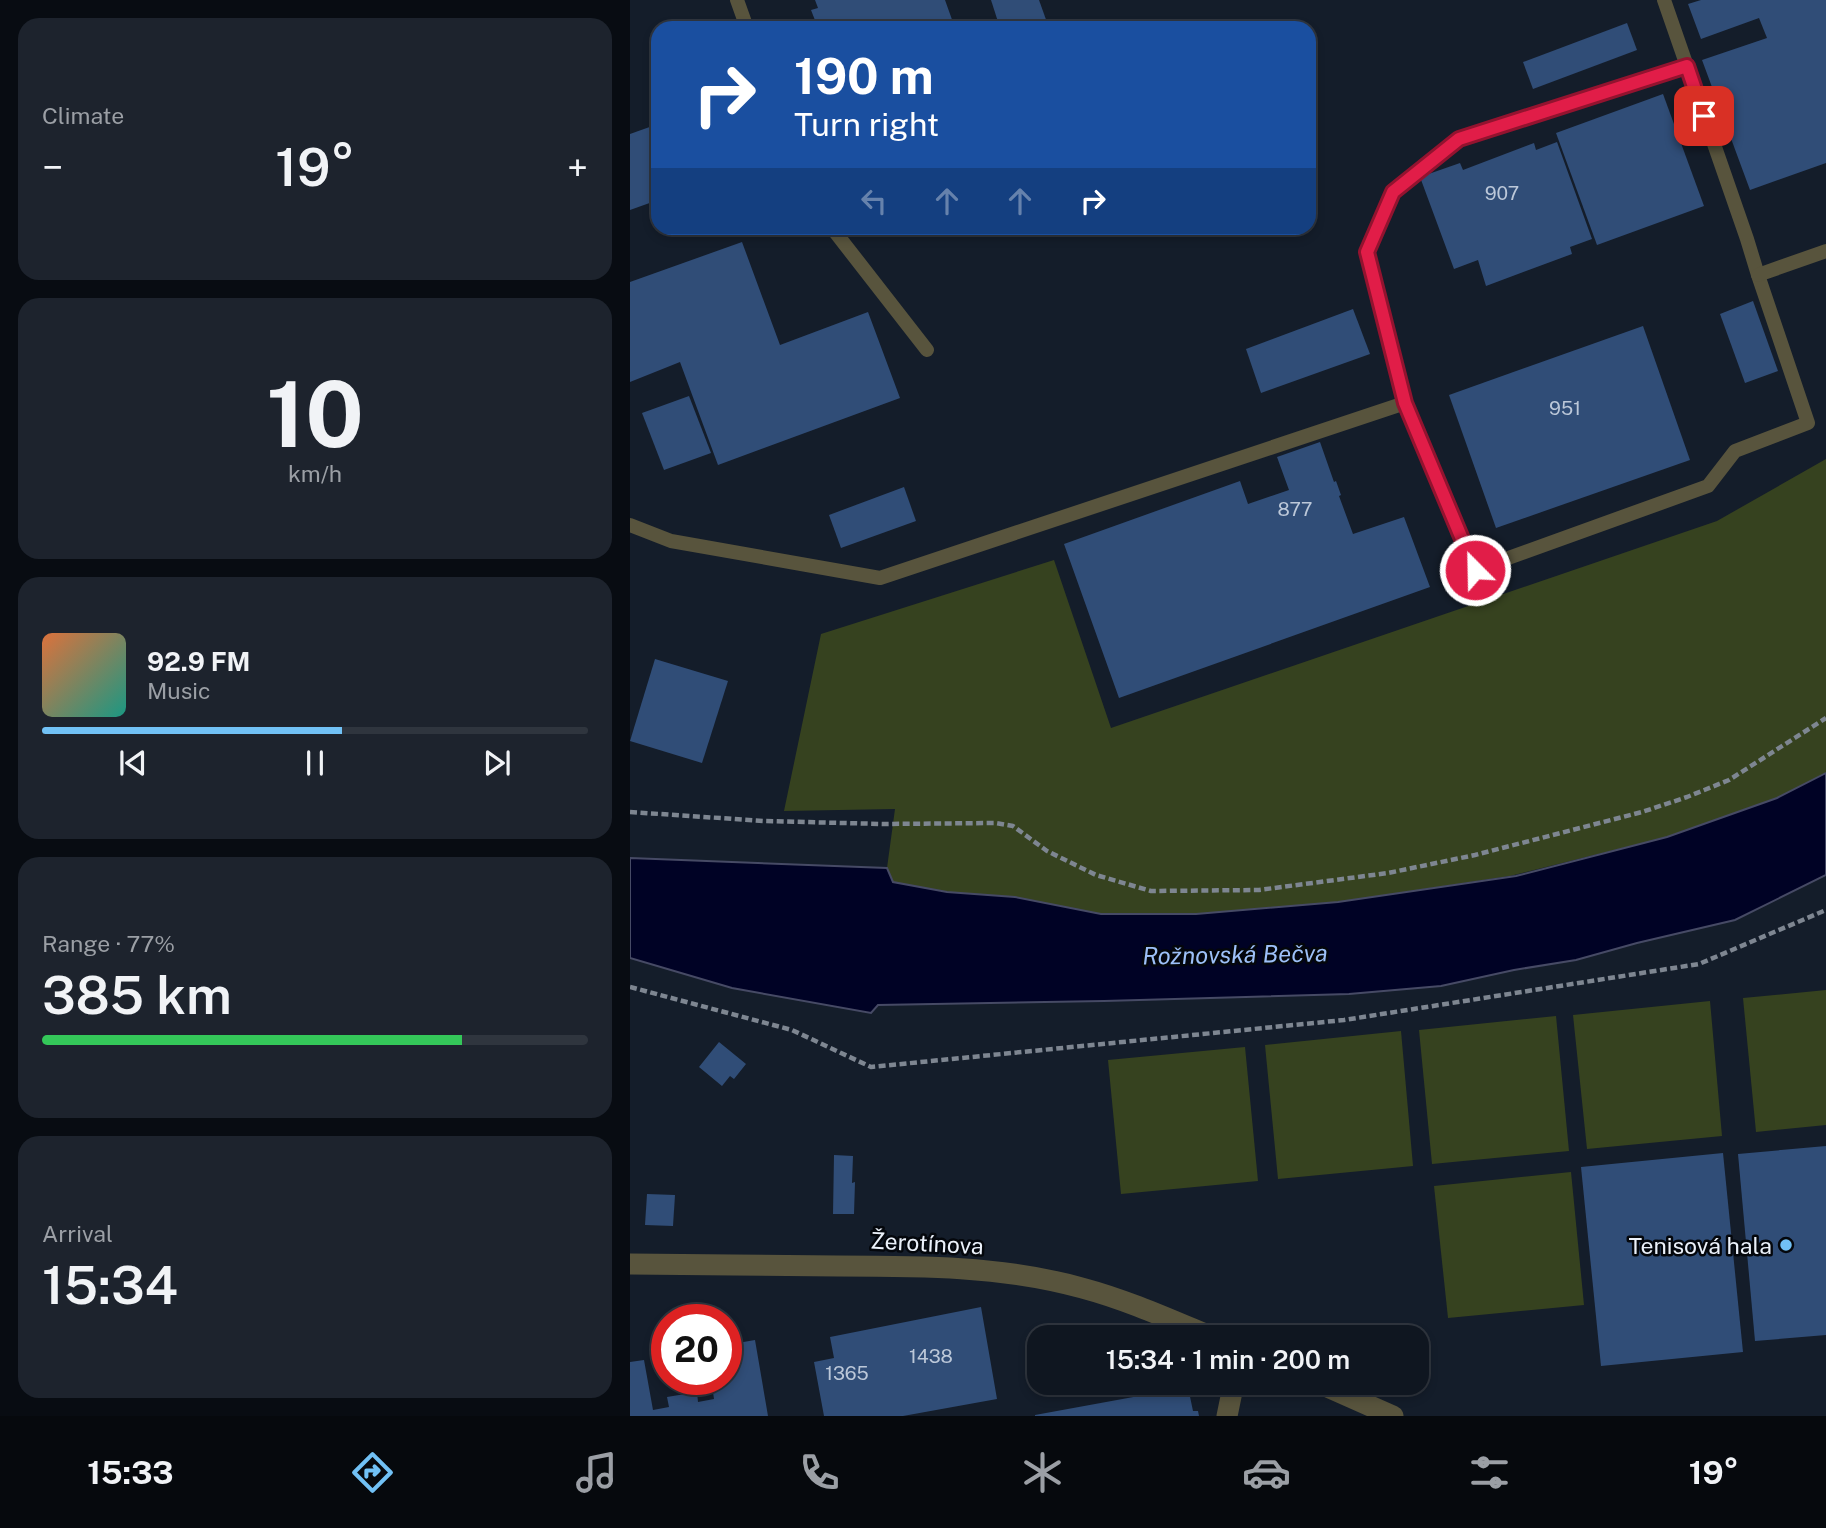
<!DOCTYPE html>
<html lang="en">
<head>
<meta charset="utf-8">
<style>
	body { margin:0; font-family:"Public Sans",sans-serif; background:#1d232d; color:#f1f3f6; height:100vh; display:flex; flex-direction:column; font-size:26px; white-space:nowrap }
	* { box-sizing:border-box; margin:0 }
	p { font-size:23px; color:#9b9fa5 }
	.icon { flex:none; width:38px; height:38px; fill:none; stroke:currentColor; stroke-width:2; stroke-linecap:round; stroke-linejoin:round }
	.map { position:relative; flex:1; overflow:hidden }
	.sheet { display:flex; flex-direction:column; gap:18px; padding:18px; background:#080c12; width:630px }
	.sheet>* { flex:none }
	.banner { position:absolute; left:21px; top:21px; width:665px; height:214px; border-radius:21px; box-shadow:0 4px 10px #0003,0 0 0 2px #2f353e; background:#1a4fa0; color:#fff; overflow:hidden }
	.speed { position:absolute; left:21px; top:1304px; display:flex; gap:14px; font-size:35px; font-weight:700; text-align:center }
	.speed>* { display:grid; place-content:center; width:91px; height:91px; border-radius:50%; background:#0f1620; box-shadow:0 4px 10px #0003,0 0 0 2px #2f353e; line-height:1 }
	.speed .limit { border:10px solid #d22; background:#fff; color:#111 }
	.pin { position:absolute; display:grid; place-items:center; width:60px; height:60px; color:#fff; margin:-30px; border-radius:14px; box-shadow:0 4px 10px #0006 }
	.me { position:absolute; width:77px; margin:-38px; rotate:337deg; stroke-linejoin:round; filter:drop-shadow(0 0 5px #0008) }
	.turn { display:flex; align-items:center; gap:24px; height:147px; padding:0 28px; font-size:32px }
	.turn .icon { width:91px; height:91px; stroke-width:2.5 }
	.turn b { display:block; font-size:49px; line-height:60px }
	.lanes { display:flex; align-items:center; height:66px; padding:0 28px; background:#0003; justify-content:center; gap:35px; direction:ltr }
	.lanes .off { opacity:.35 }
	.big { font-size:52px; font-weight:600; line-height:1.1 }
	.sheet .card { flex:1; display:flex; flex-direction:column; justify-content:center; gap:10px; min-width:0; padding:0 24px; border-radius:21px; background:#1d232d }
	.sheet .dial { align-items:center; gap:0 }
	.dial b { font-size:91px; line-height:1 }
	.song { display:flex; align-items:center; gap:21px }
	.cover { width:84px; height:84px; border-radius:10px; background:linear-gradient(135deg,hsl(20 70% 55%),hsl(170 70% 35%)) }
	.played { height:7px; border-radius:4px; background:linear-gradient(90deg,#71c1f5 55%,#2f353e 55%) }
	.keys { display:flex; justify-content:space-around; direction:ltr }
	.heat { display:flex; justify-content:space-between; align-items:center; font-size:38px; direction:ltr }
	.charge { height:10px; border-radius:5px; background:linear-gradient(90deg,#34c759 77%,#2f353e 0) }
	.trip { position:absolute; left:397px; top:1325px; width:402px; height:70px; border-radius:21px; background:#0f1620; box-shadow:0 4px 10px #0003,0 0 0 2px #2f353e; font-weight:600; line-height:70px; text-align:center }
	.dock { display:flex; height:112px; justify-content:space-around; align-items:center; background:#06090d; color:#9b9fa5 }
	.dock .icon { width:49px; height:49px }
	.dock .active { color:#71c1f5 }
	.dock b { font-size:32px; color:#f1f3f6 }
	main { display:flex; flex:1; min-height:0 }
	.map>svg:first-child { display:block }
	.green { fill:#36421f }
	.water { fill:#000225; stroke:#464a65; stroke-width:2 }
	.building { fill:#304d77 }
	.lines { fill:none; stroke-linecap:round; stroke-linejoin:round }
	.path { stroke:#7e8691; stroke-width:4.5; stroke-dasharray:7 3.5; stroke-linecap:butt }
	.lane { stroke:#58543d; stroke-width:14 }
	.street { stroke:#58543d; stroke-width:21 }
	.route-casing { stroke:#92132f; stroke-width:18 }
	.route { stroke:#e11d48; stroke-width:12 }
	.poi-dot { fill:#71c1f5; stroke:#04070c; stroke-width:2.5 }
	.labels { text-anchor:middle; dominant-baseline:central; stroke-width:5; stroke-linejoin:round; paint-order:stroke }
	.number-label { font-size:19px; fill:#bcc8d9 }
	.street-label { font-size:23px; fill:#ebf1fa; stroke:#04070c }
	.poi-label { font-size:23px; fill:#ebf1fa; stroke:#04070c; text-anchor:end }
	.water-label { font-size:24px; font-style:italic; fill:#9dc0f8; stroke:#04070c }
</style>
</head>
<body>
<main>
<section class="sheet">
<div class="card"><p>Climate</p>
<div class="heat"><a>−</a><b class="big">19°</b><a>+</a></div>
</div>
<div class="card dial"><b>10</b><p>km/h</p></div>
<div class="card">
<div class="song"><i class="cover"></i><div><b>92.9 FM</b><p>Music</p></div></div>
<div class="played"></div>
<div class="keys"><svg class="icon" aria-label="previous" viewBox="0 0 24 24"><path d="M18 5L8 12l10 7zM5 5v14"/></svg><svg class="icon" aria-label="pause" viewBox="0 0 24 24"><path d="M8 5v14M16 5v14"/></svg><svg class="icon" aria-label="next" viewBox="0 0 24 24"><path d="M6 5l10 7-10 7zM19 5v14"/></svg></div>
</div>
<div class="card"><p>Range · 77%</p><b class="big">385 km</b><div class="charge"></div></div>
<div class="card"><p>Arrival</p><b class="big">15:34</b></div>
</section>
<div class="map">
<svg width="1196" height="1416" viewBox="0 0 1196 1416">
	<rect width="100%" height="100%" fill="#141d2a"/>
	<!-- green -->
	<g class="green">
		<polygon points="1196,459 1196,773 1147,798 1037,837 880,876 708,902 566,914 471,914 385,897 317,892 263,882 257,868 265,809 154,811 191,634 424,560 481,728 1087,521"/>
		<polygon points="1196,990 1196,1125 1126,1132 1113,998"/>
		<polygon points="1080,1001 1092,1136 957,1149 943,1015"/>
		<polygon points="926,1016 939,1151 802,1164 789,1030"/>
		<polygon points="771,1031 783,1166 648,1179 635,1045"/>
		<polygon points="615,1047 628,1181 491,1194 478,1060"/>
		<polygon points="941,1172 954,1305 818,1318 804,1186"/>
	</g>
	<!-- water -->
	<polygon class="water" points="1196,773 1196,875 1105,920 1007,943 946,960 884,970 811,986 719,994 474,1001 248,1005 241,1013 102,988 0,958 0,858 257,868 263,882 317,892 385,897 471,914 566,914 708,902 886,876 1037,837 1147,798"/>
	<!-- building -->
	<g class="building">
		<polygon points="185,0 315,0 325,28 188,28 181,10 188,8"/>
		<polygon points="361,0 409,0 419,28 370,28"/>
		<polygon points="1071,0 1196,0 1196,163 1120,190 1072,60 1137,38 1129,18 1071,39 1058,4"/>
		<polygon points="997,23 1007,50 903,89 893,62"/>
		<polygon points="1033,94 1074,206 967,245 926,133"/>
		<polygon points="28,124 28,200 0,210 0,134"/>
		<polygon points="927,142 962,239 940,247 942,254 856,286 848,260 824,269 790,177 830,163 833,170 904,143 906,150"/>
		<polygon points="112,242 150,345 238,312 270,398 88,465 50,362 0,382 0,282"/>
		<polygon points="1123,301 1148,371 1115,383 1090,314"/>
		<polygon points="723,309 740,354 631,393 616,349"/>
		<polygon points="1013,326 1060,460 866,528 819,395"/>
		<polygon points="59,396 81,453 34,470 12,413"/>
		<polygon points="690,442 704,482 706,481 711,495 709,496 723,534 774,517 800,587 489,698 434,544 610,481 618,504 659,490 647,457"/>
		<polygon points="274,487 286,521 211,548 199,515"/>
		<polygon points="25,659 98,681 72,763 0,741"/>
		<polygon points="89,1042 116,1064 104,1079 100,1076 92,1086 69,1067"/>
		<polygon points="1196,1146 1196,1335 1125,1341 1108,1154"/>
		<polygon points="1093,1153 1113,1352 971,1366 951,1167"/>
		<polygon points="204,1155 223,1156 222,1183 225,1182 224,1214 203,1214"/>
		<polygon points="17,1194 45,1195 43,1226 15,1225"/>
		<polygon points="351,1307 367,1399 273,1416 194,1416 184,1362 204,1358 200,1337"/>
		<polygon points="125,1340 138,1416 0,1416 0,1362 14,1360 23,1410 39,1407 37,1397 67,1392 68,1402 84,1399 81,1379 96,1379 96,1345"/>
		<polygon points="558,1387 563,1411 568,1411 569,1416 405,1416 405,1415"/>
	</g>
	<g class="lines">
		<!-- path -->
		<g class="path">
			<polyline points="0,812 134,821 253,824 366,823 383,826 417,851 466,875 521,891 629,890 758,873 845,855 1012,812 1057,797 1099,780 1196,718"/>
			<polyline points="0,987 162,1030 241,1067 714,1020 1069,964 1196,910"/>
			<polyline points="601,1327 622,1337"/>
		</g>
		<!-- lane -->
		<g class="lane">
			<polyline points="107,0 117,28"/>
			<polyline points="1034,0 1117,239 1128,275 1178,423 1105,451 1078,486 845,570 775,403 737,252 763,192 829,139 1057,66"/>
			<polyline points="202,228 297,350"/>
			<polyline points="1128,275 1196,251"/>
			<polyline points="0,525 41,541 250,578 775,403"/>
		</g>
		<!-- street -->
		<g class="street">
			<path d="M 0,1264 C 69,1265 139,1265 208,1266 C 290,1266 373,1266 452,1288 C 497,1300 539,1319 582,1337"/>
			<polyline points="686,1382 763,1416"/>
			<polyline points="597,1416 604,1382"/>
		</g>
	</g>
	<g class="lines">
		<defs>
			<polyline id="route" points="845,570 775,403 737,252 763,192 829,139 1057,66 1074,116"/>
		</defs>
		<!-- route casing -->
		<use href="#route" class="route-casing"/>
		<!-- route -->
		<use href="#route" class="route"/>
	</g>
	<!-- markers -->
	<circle class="poi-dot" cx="1156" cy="1245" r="7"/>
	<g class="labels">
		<!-- number labels -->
		<g class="number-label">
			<text x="872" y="193">907</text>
			<text x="935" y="408">951</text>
			<text x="665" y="509">877</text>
			<text x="301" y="1356">1438</text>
			<text x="217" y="1373">1365</text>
		</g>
		<!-- street labels -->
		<g class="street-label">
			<text transform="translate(297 1243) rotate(3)">Žerotínova</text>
		</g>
		<!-- poi labels -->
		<g class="poi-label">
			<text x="1142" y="1245">Tenisová hala</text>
		</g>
		<!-- water labels -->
		<g class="water-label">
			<text transform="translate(605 954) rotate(-1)">Rožnovská Bečva</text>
		</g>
	</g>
</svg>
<div class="speed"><div class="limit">20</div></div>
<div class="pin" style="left:1074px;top:116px;background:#d93025"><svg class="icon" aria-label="arrive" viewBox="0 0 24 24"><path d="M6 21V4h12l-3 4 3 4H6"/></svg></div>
<svg class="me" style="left:845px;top:570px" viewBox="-20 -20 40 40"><circle r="17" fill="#e11d48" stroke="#fff" stroke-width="3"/><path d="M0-11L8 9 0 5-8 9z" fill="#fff"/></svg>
<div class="trip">15:34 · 1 min · 200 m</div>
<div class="banner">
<div class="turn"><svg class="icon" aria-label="right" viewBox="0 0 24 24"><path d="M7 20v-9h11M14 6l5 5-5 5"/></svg><div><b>190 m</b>Turn right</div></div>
<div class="lanes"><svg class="icon off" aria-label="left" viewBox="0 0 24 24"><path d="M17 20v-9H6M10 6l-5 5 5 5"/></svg><svg class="icon off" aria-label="ahead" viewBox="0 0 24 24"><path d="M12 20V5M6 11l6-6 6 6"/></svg><svg class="icon off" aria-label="ahead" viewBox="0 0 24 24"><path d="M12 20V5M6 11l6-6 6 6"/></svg><svg class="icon" aria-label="right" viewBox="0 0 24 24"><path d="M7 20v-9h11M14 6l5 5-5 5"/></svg></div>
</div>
</div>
</main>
<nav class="dock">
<b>15:33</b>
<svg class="icon active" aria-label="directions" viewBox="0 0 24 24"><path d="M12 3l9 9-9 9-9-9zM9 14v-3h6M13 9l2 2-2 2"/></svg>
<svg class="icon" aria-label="music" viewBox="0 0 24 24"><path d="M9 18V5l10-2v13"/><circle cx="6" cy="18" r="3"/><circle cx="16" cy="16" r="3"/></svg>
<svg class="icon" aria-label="phone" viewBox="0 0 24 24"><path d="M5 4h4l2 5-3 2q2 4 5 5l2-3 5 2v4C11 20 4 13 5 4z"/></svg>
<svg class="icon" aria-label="climate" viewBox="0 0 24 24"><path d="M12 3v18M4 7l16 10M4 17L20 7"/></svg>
<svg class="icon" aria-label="car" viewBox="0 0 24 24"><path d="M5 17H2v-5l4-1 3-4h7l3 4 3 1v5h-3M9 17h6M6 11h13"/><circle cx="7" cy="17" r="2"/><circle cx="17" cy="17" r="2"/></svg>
<svg class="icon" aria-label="filters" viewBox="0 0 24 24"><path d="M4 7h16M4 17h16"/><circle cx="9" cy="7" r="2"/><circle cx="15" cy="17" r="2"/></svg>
<b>19°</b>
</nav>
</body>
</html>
